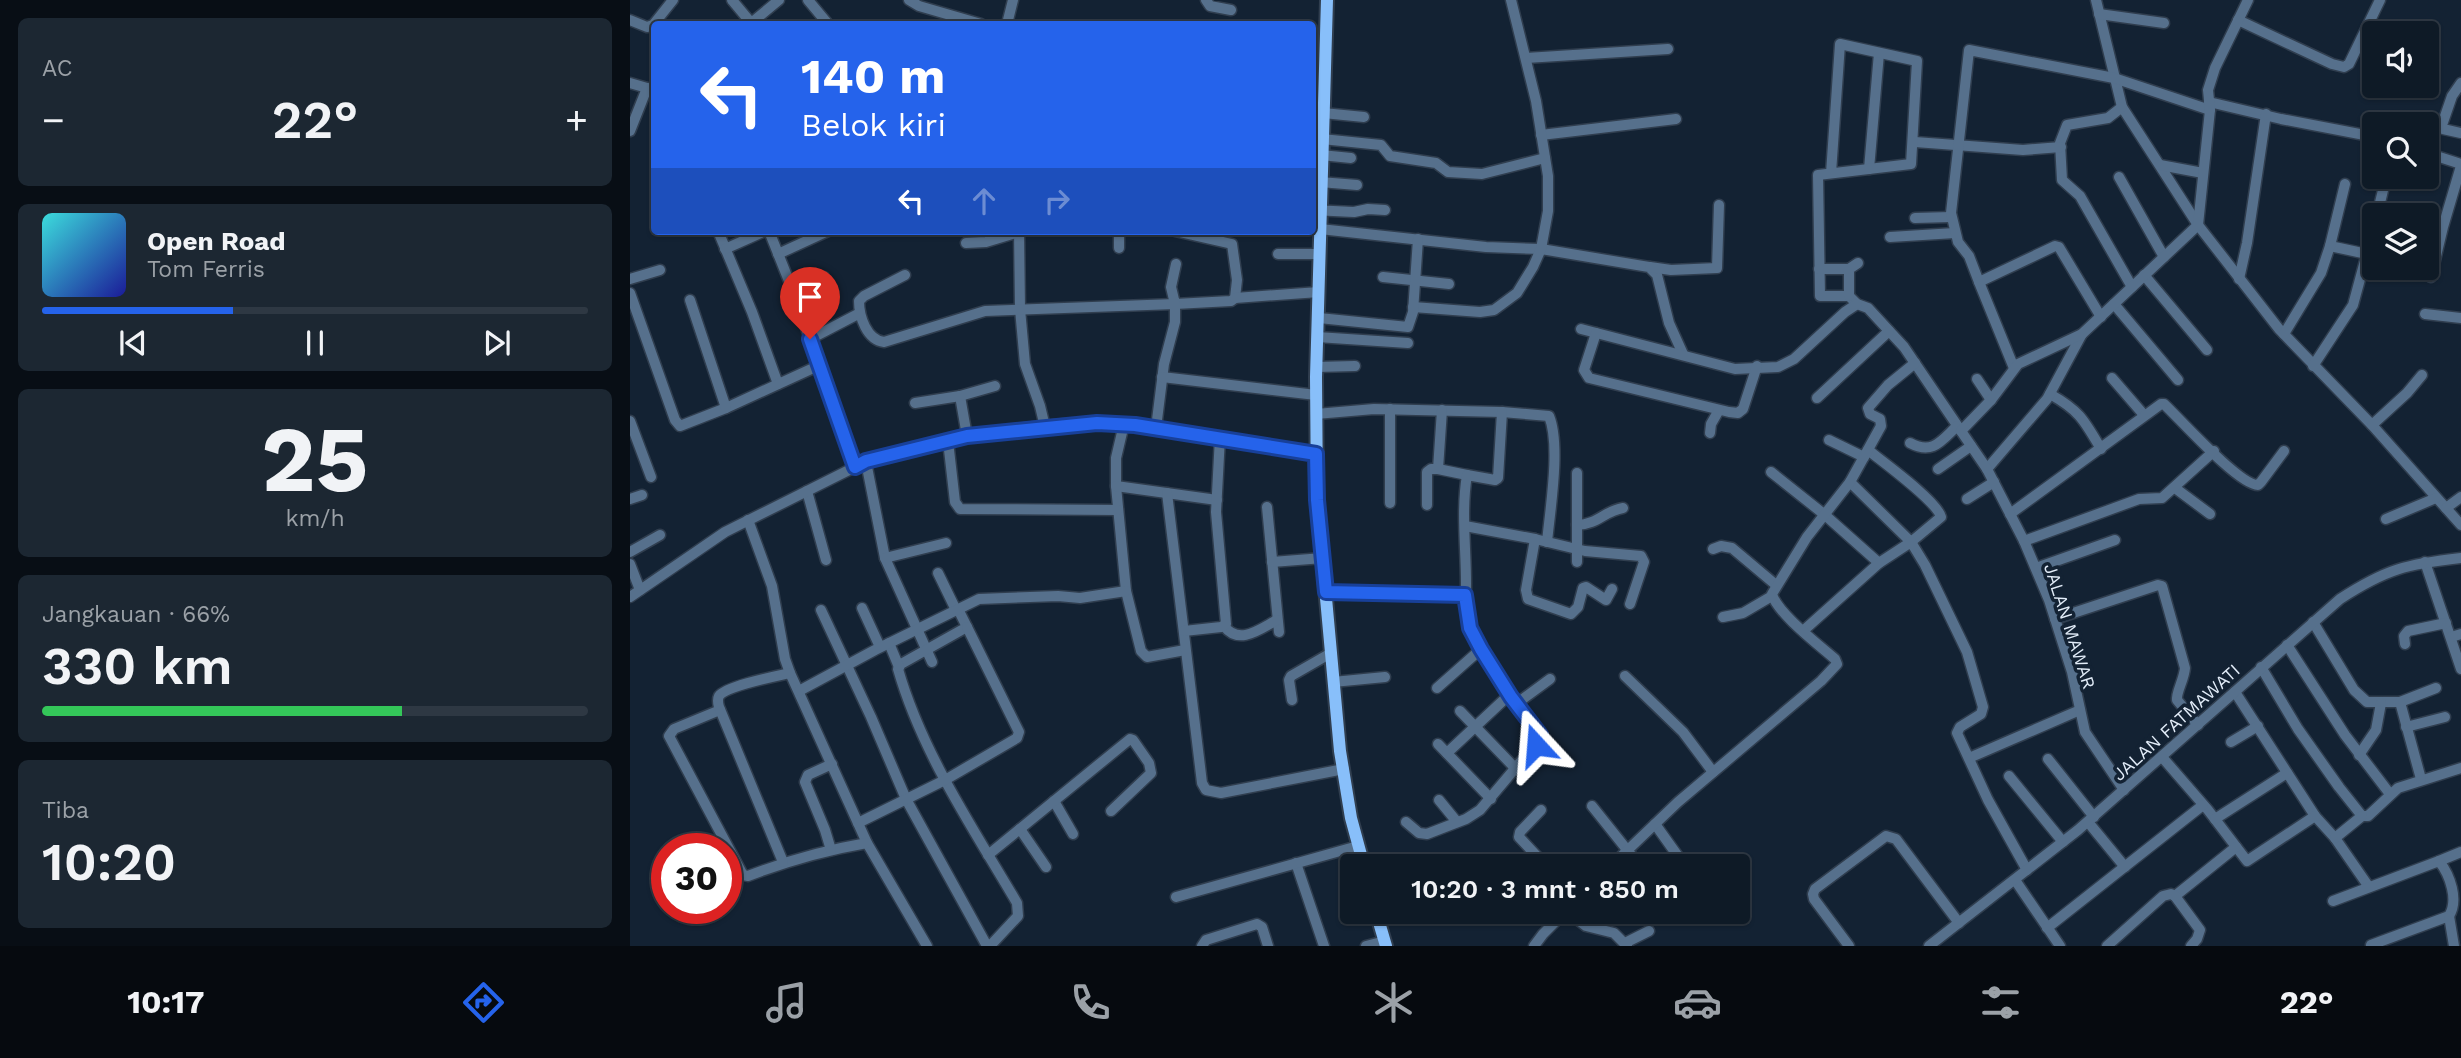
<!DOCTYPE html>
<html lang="id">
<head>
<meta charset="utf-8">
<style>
	body { margin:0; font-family:"Work Sans",sans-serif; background:#1c2732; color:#f1f3f6; height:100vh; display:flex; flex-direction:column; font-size:26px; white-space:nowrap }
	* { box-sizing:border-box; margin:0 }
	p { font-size:23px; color:#9ba1a7 }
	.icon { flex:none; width:38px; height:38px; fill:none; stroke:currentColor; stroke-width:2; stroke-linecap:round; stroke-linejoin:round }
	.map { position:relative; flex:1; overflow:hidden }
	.details { display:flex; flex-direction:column; gap:18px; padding:18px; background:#080e15; width:630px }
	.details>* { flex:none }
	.guide { position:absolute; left:21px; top:21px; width:665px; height:214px; border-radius:7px; box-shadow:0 2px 5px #0004,0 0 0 2px #2e3843; background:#2563eb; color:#fff; overflow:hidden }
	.buttons { position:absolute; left:1732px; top:21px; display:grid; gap:14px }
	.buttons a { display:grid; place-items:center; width:77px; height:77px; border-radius:7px; background:#0e1a26; box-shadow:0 2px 5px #0004,0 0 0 2px #2e3843; font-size:35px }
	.speed { position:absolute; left:21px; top:833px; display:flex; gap:14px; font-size:35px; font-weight:700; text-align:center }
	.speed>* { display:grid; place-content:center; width:91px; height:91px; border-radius:50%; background:#0e1a26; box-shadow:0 2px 5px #0004,0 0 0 2px #2e3843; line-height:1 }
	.speed .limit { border:10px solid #d22; background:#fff; color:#111 }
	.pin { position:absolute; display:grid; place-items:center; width:60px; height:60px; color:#fff; margin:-72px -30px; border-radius:50% 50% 50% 0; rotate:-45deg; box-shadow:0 0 7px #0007 }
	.pin .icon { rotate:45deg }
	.me { position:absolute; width:77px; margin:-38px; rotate:341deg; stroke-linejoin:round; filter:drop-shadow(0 0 5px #0008) }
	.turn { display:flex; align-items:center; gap:24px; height:147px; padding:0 35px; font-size:32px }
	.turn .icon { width:91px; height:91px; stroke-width:2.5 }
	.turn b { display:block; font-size:49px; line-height:60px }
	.lanes { display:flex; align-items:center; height:66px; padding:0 35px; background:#0003; justify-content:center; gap:35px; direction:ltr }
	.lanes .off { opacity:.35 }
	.big { font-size:52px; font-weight:600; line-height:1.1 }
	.details .widget { flex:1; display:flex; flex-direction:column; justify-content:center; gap:10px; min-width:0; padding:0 24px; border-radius:10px; background:#1c2732 }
	.details .dial { align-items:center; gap:0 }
	.dial b { font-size:91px; line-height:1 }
	.song { display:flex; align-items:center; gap:21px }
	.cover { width:84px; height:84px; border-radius:10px; background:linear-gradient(135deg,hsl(180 70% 55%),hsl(240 70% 35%)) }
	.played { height:7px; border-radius:4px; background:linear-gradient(90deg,#2563eb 35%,#2e3843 35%) }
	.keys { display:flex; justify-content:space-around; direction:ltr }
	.heat { display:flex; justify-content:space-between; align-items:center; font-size:38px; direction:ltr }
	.charge { height:10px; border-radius:5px; background:linear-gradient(90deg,#34c759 66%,#2e3843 0) }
	.trip { position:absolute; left:710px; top:854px; width:410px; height:70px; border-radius:7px; background:#0e1a26; box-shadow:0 2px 5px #0004,0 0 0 2px #2e3843; font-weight:600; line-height:70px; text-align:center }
	.tabs { display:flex; height:112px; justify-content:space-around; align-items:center; background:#060a0f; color:#9ba1a7 }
	.tabs .icon { width:49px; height:49px }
	.tabs .selected { color:#2563eb }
	.tabs b { font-size:32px; color:#f1f3f6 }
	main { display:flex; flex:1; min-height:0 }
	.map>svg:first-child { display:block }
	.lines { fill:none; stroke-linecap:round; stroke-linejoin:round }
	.minor-casing { stroke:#303e4f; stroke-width:13 }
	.major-casing { stroke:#303e4f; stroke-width:16 }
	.minor { stroke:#56708c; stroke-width:10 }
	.major { stroke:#88bffa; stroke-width:12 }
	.route-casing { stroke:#184099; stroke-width:18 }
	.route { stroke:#2563eb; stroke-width:12 }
	.labels { text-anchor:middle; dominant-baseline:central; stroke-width:7; stroke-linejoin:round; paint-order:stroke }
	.street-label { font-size:18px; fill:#e3edf9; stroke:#132233 }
</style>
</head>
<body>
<main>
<section class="details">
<div class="widget"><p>AC</p>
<div class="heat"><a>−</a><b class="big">22°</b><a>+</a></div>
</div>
<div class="widget">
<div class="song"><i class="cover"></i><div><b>Open Road</b><p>Tom Ferris</p></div></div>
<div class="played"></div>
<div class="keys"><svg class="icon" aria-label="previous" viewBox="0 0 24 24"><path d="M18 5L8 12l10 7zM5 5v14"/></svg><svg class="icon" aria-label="pause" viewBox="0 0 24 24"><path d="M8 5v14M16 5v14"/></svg><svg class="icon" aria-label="next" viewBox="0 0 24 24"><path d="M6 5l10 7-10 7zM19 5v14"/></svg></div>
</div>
<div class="widget dial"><b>25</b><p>km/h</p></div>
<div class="widget"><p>Jangkauan · 66%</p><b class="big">330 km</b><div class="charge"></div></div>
<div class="widget"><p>Tiba</p><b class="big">10:20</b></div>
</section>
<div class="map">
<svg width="1831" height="946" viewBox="0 0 1831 946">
	<rect width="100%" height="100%" fill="#132233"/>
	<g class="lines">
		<defs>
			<g id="minor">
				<polyline points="102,0 122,24"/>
				<polyline points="178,0 198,24"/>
				<polyline points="279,0 289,6 351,24"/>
				<polyline points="576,0 580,6 601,10"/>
				<polyline points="1466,0 1492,107 1568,225 1649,329 1742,425 1831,525"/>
				<polyline points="1469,14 1534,23"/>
				<polyline points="0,20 17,27 23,25 43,0"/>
				<polyline points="1608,20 1702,64 1714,67 1719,64 1750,0"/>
				<polyline points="120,24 149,0"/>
				<polyline points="377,24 383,0"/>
				<polyline points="896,58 1038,49"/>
				<polyline points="0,83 24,90"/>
				<polyline points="1831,83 1822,96 1812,125 1813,129 1831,133"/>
				<polyline points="1579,102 1651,119 1745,137"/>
				<polyline points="1492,107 1478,118 1437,125 1430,143 1432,180 1450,196 1502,287"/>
				<polyline points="693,113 734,117"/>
				<polyline points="0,131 17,88"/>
				<polyline points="911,135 1046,119"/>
				<polyline points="692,139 751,145 760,156 806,163 818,172 852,174 915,158"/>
				<polyline points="1285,142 1393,150 1431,147"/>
				<polyline points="1797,153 1831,164"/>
				<polyline points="691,155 721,158"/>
				<polyline points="1530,165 1573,173"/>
				<polyline points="1239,169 1249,53"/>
				<polyline points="1201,173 1210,44 1287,61 1281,164 1188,175 1190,296 1219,296 1227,304 1238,308 1274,347 1331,431"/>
				<polyline points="1489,177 1534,257"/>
				<polyline points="690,182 727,185"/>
				<polyline points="682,210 724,212 738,209 755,210"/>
				<polyline points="1747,215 1755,182"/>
				<polyline points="1285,218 1321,217"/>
				<polyline points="690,229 856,247 911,249 1019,267 1027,275 1039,323 1053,354"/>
				<polyline points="88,231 122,312 148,384"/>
				<polyline points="139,231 163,291 225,467"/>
				<polyline points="389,231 390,309 395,364 410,406 415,427"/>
				<polyline points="489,231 489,248"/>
				<polyline points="545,231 602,244 607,280 605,298 601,301 545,304 541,287 546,264"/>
				<polyline points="1260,237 1325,233"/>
				<polyline points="336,243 356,242 389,232"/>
				<polyline points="1700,246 1737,254"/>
				<polyline points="95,249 135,231"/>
				<polyline points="148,254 198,231"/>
				<polyline points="648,254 690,254"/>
				<polyline points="1020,267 1041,270 1087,268 1089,205"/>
				<polyline points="1189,269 1219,269"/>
				<path d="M 275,275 L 234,296 L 229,301 C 229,317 237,340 254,342 L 355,311 L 545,304 L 545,322 L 534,364 L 526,428"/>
				<polyline points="1514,275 1577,350"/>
				<polyline points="753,277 819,284"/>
				<polyline points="1801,277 1813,227 1831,166"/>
				<polyline points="0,279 30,270"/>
				<polyline points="1609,279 1617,243 1636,114"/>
				<polyline points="1349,282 1339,256 1328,242 1321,213 1339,50 1484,78 1580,110"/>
				<polyline points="163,291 194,277"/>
				<polyline points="0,293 45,420 50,426 96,408 190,365"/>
				<polyline points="1219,296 1219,269 1228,263"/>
				<polyline points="605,298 689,292"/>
				<polyline points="60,300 96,408"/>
				<polyline points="1484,304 1548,380"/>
				<polyline points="783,307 850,312 864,310 887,293 903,267 911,249 918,211 918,176 906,101 881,0"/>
				<polyline points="1795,314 1831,318"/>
				<polyline points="689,318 778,327 783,312 788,239"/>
				<polyline points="951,329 1105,369 1148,367 1164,359 1215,312 1227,304"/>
				<polyline points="966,333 954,370 959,378 1099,412 1108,413 1113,409 1127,366"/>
				<polyline points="1654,334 1691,273 1700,246 1715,184"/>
				<polyline points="687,337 778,343"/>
				<polyline points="180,339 230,313"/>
				<polyline points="1683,366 1723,305 1745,224"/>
				<polyline points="686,367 725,366"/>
				<polyline points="1384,368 1349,282 1425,246 1429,247 1471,317"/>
				<polyline points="532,377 686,395"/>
				<polyline points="1482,378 1514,415"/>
				<polyline points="1347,379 1361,400"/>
				<path d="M 1420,394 C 1450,411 1454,420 1471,449"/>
				<polyline points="330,396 337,436"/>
				<polyline points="1187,398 1259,331"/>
				<polyline points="285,403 330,396 365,386"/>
				<path d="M 686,414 L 744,409 L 872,412 L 919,416 C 931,445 920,510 917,542"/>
				<polyline points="0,421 21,477"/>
				<polyline points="494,424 486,458 486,486 496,591 511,651 517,657 555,650"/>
				<polyline points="1742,425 1777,393 1792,375"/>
				<polyline points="1080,433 1081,424 1089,410"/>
				<polyline points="1199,440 1234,457"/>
				<polyline points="318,441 325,502 330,509 488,510"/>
				<path d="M 1280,443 C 1303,455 1311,441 1327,426"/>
				<polyline points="236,462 255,558 302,662"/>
				<polyline points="808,469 837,475"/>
				<polyline points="1308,469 1341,446"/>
				<polyline points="1357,469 1417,399 1452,334"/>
				<polyline points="1141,472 1195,515 1249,563"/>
				<path d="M 1220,482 L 1281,542 L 1311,517 C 1307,501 1253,462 1238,450"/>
				<polyline points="486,486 587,500"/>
				<polyline points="1545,488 1580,514"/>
				<polyline points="177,491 196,560"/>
				<polyline points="537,493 572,783 576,790 591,793 714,769"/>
				<polyline points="0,499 12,495"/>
				<polyline points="1337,499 1364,482"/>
				<polyline points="760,503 760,409"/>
				<polyline points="797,505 797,472 801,469 808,469 812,410"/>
				<polyline points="637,507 649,632"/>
				<polyline points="1816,508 1831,497"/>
				<path d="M 1380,514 L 1531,404 L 1534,404 C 1551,420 1609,485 1628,485 L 1631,482 L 1654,451"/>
				<polyline points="1756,519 1806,498"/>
				<polyline points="118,520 142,586 155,659 160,673 237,843 297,946"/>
				<path d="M 947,525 C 969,524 974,511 993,508"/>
				<polyline points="835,526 905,539 955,551 1011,556 1014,562 1000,604"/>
				<polyline points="905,539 896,590 898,599 941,614 948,607 953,588 956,587 976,600 982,589"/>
				<polyline points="1394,541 1509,499 1532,498 1584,451"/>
				<polyline points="1083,549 1091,546 1102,548 1146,585"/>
				<polyline points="0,552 30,535"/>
				<polyline points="255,558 316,543"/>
				<polyline points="642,562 693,558"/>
				<polyline points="947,562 947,473"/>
				<polyline points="1795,562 1831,669"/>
				<polyline points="0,564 10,590"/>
				<polyline points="1406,568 1485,540"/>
				<polyline points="308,573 326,610"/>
				<polyline points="696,592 835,595"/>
				<path d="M 0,597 L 95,532 L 225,467 L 236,462 C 312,442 390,423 469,423 C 496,423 522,428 549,432 C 595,439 640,446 686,454"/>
				<polyline points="232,608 250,647"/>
				<path d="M 328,609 L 337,627 L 271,664 L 268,669 C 292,753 343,828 387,903 L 388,916 L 360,946"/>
				<polyline points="191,610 241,717 276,799 357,946"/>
				<polyline points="1093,617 1113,613 1142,596"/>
				<path d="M 1425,619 L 1528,585 L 1532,586 L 1555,668 C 1554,680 1546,692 1547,700 L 1568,725"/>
				<polyline points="1683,622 1724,690 1737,702 1770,702 1806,688"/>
				<path d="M 594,626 C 609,646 630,629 647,620"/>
				<polyline points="554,631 591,627 596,624 586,512 590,437"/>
				<polyline points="1173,631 1249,563 1281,542 1295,565 1337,652 1353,707 1351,714 1330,727 1327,733 1358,800 1397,870"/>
				<polyline points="1821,637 1831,634"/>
				<polyline points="259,643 269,667"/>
				<polyline points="1775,644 1774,636 1778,631 1816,623"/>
				<polyline points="1657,645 1715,735 1760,794"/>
				<polyline points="1631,667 1668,729 1709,787 1732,816 1738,816 1768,788 1831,768"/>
				<polyline points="995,676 1053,732 1083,772"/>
				<polyline points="703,682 755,677"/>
				<polyline points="807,688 851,649"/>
				<polyline points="169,691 245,650 349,599 428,596 450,598 496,591"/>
				<polyline points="1605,692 1685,816 1705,838 1739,887"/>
				<polyline points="662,700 659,680 661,676 701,653"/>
				<polyline points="1770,702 1791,779"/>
				<polyline points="886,704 920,679"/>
				<path d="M 90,710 L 44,729 L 39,736 L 113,875 L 118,876 C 157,861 196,850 237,843"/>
				<polyline points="830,711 886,769"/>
				<polyline points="1776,727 1815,717"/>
				<polyline points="1601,742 1628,726"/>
				<polyline points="808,744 861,799"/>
				<polyline points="817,753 879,695"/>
				<polyline points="1729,755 1746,730 1751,703"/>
				<polyline points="1532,757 1578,810 1617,861 1685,816"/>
				<polyline points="1339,758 1450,710"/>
				<polyline points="1418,759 1464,817"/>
				<polyline points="1379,776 1433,842"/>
				<polyline points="1494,790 1455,732 1442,672 1419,600 1394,541 1357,469 1331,431 1361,400 1388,364 1452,334 1568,225 1580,110 1578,90 1585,68 1618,0"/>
				<polyline points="809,800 827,822"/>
				<polyline points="424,801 443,834"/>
				<polyline points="962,806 1010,866"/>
				<polyline points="911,810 890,832 889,837 916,866"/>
				<polyline points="1585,819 1657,773"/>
				<path d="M 776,822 L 789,833 L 797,834 L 836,819 L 850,810 L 909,740 C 910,725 889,708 880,696 C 866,675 848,650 840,626 C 835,612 836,597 836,583 C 836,547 831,511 837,475 L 865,480 L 868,478 L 872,412"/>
				<polyline points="1458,822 1495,867"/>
				<polyline points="228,823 315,780 387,738 389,732 337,627"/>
				<polyline points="1025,824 1055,866"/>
				<polyline points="390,829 416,867"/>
				<polyline points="1705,838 1732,816"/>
				<polyline points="201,850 195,830 175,782 178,775 202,764"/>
				<polyline points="358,855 500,739 503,740 519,763 521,773 481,811"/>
				<polyline points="1809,861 1831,852"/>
				<path d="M 153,862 L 89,707 C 88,703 87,700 89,696 C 96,686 147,676 160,673"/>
				<polyline points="666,863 694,946"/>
				<path d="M 981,866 L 1048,802 L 1191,681 L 1207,664 L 1205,659 C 1189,645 1147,613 1142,594 L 1177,537 L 1220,482 L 1251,426 L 1250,419 L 1240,414 L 1238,408 L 1258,385 L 1285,363"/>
				<polyline points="1385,880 1430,946"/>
				<polyline points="1545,896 1606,847"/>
				<polyline points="546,897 728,846"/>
				<path d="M 1703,901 L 1809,861 C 1820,875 1829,900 1819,916 L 1741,945"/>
				<polyline points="938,912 956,926 984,933 997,946"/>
				<polyline points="1819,916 1824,946"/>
				<polyline points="1417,928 1573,805"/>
				<polyline points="995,943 1019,931"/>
				<polyline points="572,946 576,940 627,924 632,927 638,946"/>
				<polyline points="736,946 755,941"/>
				<polyline points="904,946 913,934 935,912"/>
				<polyline points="1219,946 1184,899 1183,894 1185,889 1256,836 1266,839 1329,923"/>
				<path d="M 1299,946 L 1448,830 L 1710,599 C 1756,569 1777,564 1831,558"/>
				<polyline points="1477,946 1533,896 1541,894 1545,896 1570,930 1567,939 1561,946"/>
			</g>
			<g id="major">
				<polyline points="697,0 686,377 687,500 710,751 721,818 734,866"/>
				<polyline points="746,912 756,946"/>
			</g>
		</defs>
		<!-- minor casing -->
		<use href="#minor" class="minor-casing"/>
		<!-- major casing -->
		<use href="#major" class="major-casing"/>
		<!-- minor -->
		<use href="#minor" class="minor"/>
		<!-- major -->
		<use href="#major" class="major"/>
	</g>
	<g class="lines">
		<defs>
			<polyline id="route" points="180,339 225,467 236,461 337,436 467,423 505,425 686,454 687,500 696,592 835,595 840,628 851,649 881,697 910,735 906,745"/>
		</defs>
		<!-- route casing -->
		<use href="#route" class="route-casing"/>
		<!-- route -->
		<use href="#route" class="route"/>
	</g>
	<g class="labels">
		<!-- street labels -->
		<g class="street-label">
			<text transform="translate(1440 626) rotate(72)">JALAN MAWAR</text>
			<text transform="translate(1546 722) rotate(-42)">JALAN FATMAWATI</text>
		</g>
	</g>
</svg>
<div class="buttons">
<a><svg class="icon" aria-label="sound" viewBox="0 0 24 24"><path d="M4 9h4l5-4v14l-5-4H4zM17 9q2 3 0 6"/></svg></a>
<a><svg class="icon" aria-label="search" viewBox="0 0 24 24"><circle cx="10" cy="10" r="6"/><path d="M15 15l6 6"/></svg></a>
<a><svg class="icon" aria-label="layers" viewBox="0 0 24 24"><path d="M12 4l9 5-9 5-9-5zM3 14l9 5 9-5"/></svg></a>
</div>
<div class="speed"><div class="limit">30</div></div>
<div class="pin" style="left:180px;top:339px;background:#d93025"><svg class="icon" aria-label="arrive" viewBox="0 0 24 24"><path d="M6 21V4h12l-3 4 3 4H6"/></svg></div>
<svg class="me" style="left:906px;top:745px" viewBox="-20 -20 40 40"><path d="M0-17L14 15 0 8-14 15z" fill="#2563eb" stroke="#fff" stroke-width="4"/></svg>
<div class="trip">10:20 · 3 mnt · 850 m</div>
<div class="guide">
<div class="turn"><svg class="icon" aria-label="left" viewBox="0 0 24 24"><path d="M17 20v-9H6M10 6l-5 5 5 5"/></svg><div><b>140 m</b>Belok kiri</div></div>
<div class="lanes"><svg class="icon" aria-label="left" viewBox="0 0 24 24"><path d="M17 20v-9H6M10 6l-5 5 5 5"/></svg><svg class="icon off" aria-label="ahead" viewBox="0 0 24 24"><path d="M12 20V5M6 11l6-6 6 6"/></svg><svg class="icon off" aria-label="right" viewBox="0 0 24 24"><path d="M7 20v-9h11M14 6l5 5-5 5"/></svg></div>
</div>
</div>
</main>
<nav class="tabs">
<b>10:17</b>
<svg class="icon selected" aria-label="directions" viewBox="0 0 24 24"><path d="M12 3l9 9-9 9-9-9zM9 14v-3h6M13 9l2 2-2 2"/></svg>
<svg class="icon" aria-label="music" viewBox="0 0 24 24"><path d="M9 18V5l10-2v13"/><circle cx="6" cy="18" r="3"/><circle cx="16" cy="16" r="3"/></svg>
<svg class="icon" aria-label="phone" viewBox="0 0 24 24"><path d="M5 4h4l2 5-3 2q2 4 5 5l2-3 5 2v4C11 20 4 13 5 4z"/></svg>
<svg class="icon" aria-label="climate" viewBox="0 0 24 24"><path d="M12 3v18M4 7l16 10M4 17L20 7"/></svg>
<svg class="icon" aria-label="car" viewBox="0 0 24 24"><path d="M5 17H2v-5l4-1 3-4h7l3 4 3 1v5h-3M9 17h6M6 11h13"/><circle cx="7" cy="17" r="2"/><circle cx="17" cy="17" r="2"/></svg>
<svg class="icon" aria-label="filters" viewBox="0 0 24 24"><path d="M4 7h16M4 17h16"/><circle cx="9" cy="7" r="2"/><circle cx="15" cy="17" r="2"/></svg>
<b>22°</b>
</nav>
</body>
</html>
